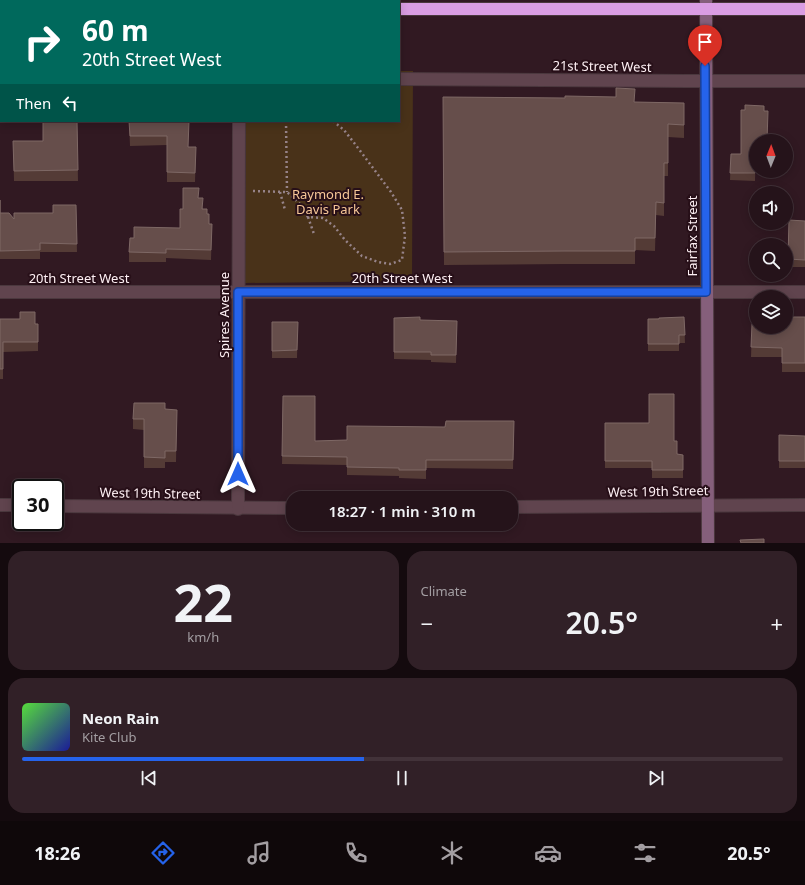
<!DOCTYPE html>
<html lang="en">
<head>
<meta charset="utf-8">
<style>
	body { margin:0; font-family:"Noto Sans",sans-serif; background:#312027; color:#f1f3f6; height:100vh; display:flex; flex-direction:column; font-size:15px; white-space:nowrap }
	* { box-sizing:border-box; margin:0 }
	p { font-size:13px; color:#a39ea2 }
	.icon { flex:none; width:22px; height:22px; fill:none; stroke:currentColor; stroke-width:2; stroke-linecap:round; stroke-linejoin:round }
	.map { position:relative; height:543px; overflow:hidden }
	.sheet { display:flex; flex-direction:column; gap:8px; padding:8px; background:#140a0e; flex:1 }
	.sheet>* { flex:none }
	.hud { position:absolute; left:0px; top:0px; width:400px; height:122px; box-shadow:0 2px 10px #0003,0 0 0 1px #423239; background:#00695c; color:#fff; overflow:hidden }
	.needle { width:26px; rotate:1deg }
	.controls { position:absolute; left:749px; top:134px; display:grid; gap:8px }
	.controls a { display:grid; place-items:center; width:44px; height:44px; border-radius:50%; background:#25131a; box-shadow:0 2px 10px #0003,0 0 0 1px #423239; font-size:20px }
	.speed { position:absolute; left:12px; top:479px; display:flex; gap:8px; font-size:20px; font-weight:700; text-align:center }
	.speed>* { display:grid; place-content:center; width:52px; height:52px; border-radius:50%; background:#25131a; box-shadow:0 2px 10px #0003,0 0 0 1px #423239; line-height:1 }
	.speed .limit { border:2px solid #111; border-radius:6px; background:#fff; color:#111 }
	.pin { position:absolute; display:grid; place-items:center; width:34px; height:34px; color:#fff; margin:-41px -17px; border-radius:50% 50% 50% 0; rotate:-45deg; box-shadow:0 0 4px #0007 }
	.pin .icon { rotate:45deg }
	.me { position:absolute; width:44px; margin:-22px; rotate:0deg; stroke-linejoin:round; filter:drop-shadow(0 0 3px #0008) }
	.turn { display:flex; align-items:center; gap:14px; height:84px; padding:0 16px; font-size:18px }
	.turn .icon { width:52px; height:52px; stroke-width:2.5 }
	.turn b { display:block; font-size:28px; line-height:34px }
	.then { display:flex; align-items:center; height:38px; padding:0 16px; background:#0003; gap:8px; font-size:15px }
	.big { font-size:30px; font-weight:600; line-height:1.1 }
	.sheet .card { flex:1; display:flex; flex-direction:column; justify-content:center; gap:6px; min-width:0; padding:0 14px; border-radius:16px; background:#312027 }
	.sheet .dial { align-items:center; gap:0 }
	.dial b { font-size:52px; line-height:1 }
	.song { display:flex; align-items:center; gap:12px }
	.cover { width:48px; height:48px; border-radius:6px; background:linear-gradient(135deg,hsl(110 70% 55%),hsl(240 70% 35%)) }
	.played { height:4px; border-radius:2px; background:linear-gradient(90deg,#2563eb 45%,#423239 45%) }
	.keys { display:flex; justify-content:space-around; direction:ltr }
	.heat { display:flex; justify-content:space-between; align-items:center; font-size:22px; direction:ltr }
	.sheet .tiles { flex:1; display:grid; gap:8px; grid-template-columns:1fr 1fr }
	.card:last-child { grid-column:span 2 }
	.trip { position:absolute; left:286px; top:491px; width:232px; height:40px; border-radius:16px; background:#25131a; box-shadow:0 2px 10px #0003,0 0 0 1px #423239; font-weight:600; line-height:40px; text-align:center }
	.menu { display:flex; height:64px; justify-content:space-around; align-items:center; background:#0f080a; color:#a39ea2 }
	.menu .icon { width:28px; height:28px }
	.menu .active { color:#2563eb }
	.menu b { font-size:18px; color:#f1f3f6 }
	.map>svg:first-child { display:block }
	.green { fill:#493219 }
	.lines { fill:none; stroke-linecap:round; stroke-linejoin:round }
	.street-casing { stroke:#4b383e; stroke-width:14 }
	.secondary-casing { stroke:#4b383e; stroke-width:14 }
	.highway-casing { stroke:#4b383e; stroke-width:14 }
	.path { stroke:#97848a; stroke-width:2.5; stroke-dasharray:2 3; stroke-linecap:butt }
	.street { stroke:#60444e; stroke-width:12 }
	.secondary { stroke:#855f7b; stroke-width:12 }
	.highway { stroke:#da9de3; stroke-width:12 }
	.wall { fill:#543b36 }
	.building { fill:#664e4b; stroke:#7e6865 }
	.route-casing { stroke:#184099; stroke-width:10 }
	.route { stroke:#2563eb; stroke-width:7 }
	.labels { text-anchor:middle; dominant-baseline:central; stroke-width:4; stroke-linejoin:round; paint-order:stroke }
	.street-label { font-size:13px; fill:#fef0f4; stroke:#270f18 }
	.park-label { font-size:13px; fill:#f7c797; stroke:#270f18 }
</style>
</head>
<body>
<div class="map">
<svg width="805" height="543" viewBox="0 0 805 543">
	<rect width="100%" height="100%" fill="#311922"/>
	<!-- green -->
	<polygon class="green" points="399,71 413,71 412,281 245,283 246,121 399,121"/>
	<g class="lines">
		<defs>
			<g id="street">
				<polyline points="0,79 1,79"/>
				<polyline points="399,79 684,81 805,81"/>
				<polyline points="0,292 805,292"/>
				<polyline points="0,505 21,505"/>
				<polyline points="55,506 293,508"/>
				<polyline points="511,507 805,505"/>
				<polyline points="238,509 239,121"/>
			</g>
			<polyline id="secondary" points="706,0 708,543"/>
			<g id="highway">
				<polyline points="0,9 1,9"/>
				<polyline points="399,9 805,9"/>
			</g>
		</defs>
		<!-- street casing -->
		<use href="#street" class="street-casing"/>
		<!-- secondary casing -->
		<use href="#secondary" class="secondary-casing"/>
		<!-- highway casing -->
		<use href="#highway" class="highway-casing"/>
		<!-- path -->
		<g class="path">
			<polyline points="286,121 287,192"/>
			<polyline points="253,191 287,192 299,203 308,217 323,218 334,226 345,240 362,256 378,262 390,264 402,260 405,236 402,210 391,192 355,144 344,130 333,121"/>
			<polyline points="280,192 285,210"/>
			<polyline points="308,217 314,234"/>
		</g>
		<!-- street -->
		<use href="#street" class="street"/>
		<!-- secondary -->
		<use href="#secondary" class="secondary"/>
		<!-- highway -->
		<use href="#highway" class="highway"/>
	</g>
	<!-- wall -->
	<g class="wall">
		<polygon points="443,97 565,98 635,102 684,103 684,138 668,137 668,176 664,176 664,216 656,215 655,251 635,250 635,264 565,264 444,265"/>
		<polygon points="40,121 77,121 78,181 14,181 13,141 43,141 43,122"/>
		<polygon points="129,121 189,121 188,147 196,147 195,182 167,182 167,145 130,146"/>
		<polygon points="756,141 755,181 730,180 731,154 741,154"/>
		<polygon points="199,198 203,209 207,214 209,224 212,224 211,260 166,258 166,262 129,262 129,252 134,238 180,228 183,209"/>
		<polygon points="0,200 0,213 14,219 53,213 76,205 77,252 40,252 40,259 0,259"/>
		<polygon points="789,220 805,221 805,267 788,267"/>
		<polygon points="684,317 685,343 679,343 679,351 648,351 648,319"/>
		<polygon points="805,317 805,372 782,372 782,357 751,357 752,324 786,327"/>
		<polygon points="394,318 420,320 457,321 456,363 431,362 431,360 394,359"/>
		<polygon points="0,319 38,324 38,351 3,352 3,379 0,379"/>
		<polygon points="272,322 298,322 297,358 272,358"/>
		<polygon points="283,396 315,441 347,440 445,427 514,421 513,469 426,468 426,479 399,478 399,476 347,475 347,465 282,464"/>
		<polygon points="165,409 177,410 176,462 165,462 165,468 144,468 144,430 133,429 133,419"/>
		<polygon points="605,423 674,441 677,454 683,455 683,478 652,478 652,468 605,468"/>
		<polygon points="779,435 805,436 805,468 779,468"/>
	</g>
	<!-- building -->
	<g class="building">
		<polygon points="616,88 635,89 634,102 684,103 684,125 668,124 668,163 664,163 664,203 656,202 655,238 635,238 635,251 565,251 444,252 443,97 565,98 565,96 616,97"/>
		<polygon points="745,105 764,106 764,111 768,111 767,141 756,141 755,173 730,173 731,154 741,154 741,110 745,110"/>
		<polygon points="43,121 77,121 78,170 14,171 13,141 43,141"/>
		<polygon points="129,121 189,121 188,147 196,147 195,173 167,172 167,136 130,136"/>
		<polygon points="183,188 199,188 198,198 203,198 202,209 207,209 207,214 209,214 209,224 212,224 211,250 166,249 166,253 129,252 130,238 134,238 134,227 180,228 180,209 183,209"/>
		<polygon points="0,200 0,213 9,213 14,219 14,213 53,213 53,205 76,205 77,244 40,243 40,250 0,251"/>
		<polygon points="789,220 805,221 805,260 788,259"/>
		<polygon points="20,312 35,312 35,324 38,324 38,342 3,342 3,369 0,369 0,319 20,319"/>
		<polygon points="420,317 420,320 457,321 456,355 431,355 431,352 394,352 394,318"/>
		<polygon points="684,317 685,335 679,335 679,344 648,344 648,319 659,319 659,318"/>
		<polygon points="786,317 805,317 805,363 782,363 782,348 751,347 752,324 756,324 756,327 786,327"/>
		<polygon points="272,322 298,322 297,350 272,351"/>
		<polygon points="649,394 674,394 674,441 677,441 677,454 683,455 683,470 652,470 652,461 605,461 605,423 649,423"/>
		<polygon points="283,396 315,396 315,441 347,440 347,426 445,427 446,421 514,421 513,460 426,460 426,470 399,470 399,468 347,467 347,457 282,456"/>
		<polygon points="134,403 165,403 165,409 177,410 176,451 165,451 165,458 144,457 144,419 133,419"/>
		<polygon points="779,435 805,436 805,461 779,461"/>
		<polygon points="764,539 764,543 741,543 740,540"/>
	</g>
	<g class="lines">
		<defs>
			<polyline id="route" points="238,474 238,292 706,292 705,66"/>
		</defs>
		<!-- route casing -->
		<use href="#route" class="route-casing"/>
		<!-- route -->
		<use href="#route" class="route"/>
	</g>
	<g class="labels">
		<!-- street labels -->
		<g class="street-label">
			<text transform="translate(602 66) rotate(1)">21st Street West</text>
			<text transform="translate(692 236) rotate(-90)">Fairfax Street</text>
			<text x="79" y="278">20th Street West</text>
			<text x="402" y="278">20th Street West</text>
			<text transform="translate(224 315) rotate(-90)">Spires Avenue</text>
			<text transform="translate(658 491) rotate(-1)">West 19th Street</text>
			<text transform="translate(150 493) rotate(1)">West 19th Street</text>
		</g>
		<!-- park labels -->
		<g class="park-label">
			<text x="328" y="194">Raymond E.<tspan x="328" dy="15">Davis Park</tspan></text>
		</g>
	</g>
</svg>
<div class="controls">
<a><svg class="needle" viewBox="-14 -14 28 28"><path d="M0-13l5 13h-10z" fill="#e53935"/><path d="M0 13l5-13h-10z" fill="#a39ea2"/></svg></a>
<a><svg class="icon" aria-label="sound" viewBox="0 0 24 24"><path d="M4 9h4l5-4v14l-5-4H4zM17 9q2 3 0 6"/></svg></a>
<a><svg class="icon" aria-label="search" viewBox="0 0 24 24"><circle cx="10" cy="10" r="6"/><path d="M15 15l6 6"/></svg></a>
<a><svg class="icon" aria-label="layers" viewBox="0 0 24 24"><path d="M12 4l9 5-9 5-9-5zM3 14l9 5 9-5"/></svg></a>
</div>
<div class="speed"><div class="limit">30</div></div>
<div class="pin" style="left:705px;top:66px;background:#d93025"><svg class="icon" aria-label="arrive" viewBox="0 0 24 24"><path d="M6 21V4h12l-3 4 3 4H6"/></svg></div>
<svg class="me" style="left:238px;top:474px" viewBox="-20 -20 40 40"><path d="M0-17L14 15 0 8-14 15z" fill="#2563eb" stroke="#fff" stroke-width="4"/></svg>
<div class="trip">18:27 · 1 min · 310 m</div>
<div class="hud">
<div class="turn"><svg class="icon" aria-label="right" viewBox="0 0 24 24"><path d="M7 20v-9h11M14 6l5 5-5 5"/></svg><div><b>60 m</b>20th Street West</div></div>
<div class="then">Then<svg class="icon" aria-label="left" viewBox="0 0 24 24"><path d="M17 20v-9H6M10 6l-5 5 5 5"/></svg></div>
</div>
</div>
<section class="sheet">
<div class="tiles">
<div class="card dial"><b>22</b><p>km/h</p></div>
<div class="card"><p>Climate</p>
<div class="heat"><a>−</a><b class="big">20.5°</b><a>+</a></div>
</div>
<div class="card">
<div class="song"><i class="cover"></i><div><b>Neon Rain</b><p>Kite Club</p></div></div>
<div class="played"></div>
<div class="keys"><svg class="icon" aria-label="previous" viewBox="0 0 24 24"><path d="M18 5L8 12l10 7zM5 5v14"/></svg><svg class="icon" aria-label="pause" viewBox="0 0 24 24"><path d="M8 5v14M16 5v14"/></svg><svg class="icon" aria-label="next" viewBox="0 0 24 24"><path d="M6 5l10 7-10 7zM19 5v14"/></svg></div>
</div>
</div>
</section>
<nav class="menu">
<b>18:26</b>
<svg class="icon active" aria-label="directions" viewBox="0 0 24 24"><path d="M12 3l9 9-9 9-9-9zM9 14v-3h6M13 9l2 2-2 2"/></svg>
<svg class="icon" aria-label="music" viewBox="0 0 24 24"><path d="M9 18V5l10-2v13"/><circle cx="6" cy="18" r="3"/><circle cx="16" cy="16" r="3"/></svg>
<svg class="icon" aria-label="phone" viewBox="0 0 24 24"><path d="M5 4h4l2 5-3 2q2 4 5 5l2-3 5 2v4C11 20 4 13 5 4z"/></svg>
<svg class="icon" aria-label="climate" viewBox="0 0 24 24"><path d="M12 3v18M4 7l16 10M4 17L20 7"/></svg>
<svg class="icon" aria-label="car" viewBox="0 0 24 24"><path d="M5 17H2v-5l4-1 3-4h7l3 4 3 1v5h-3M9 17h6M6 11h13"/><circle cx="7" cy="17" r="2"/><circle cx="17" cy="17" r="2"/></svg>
<svg class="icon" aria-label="filters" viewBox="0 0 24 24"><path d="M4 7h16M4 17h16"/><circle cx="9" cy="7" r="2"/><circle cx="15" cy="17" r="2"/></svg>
<b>20.5°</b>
</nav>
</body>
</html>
